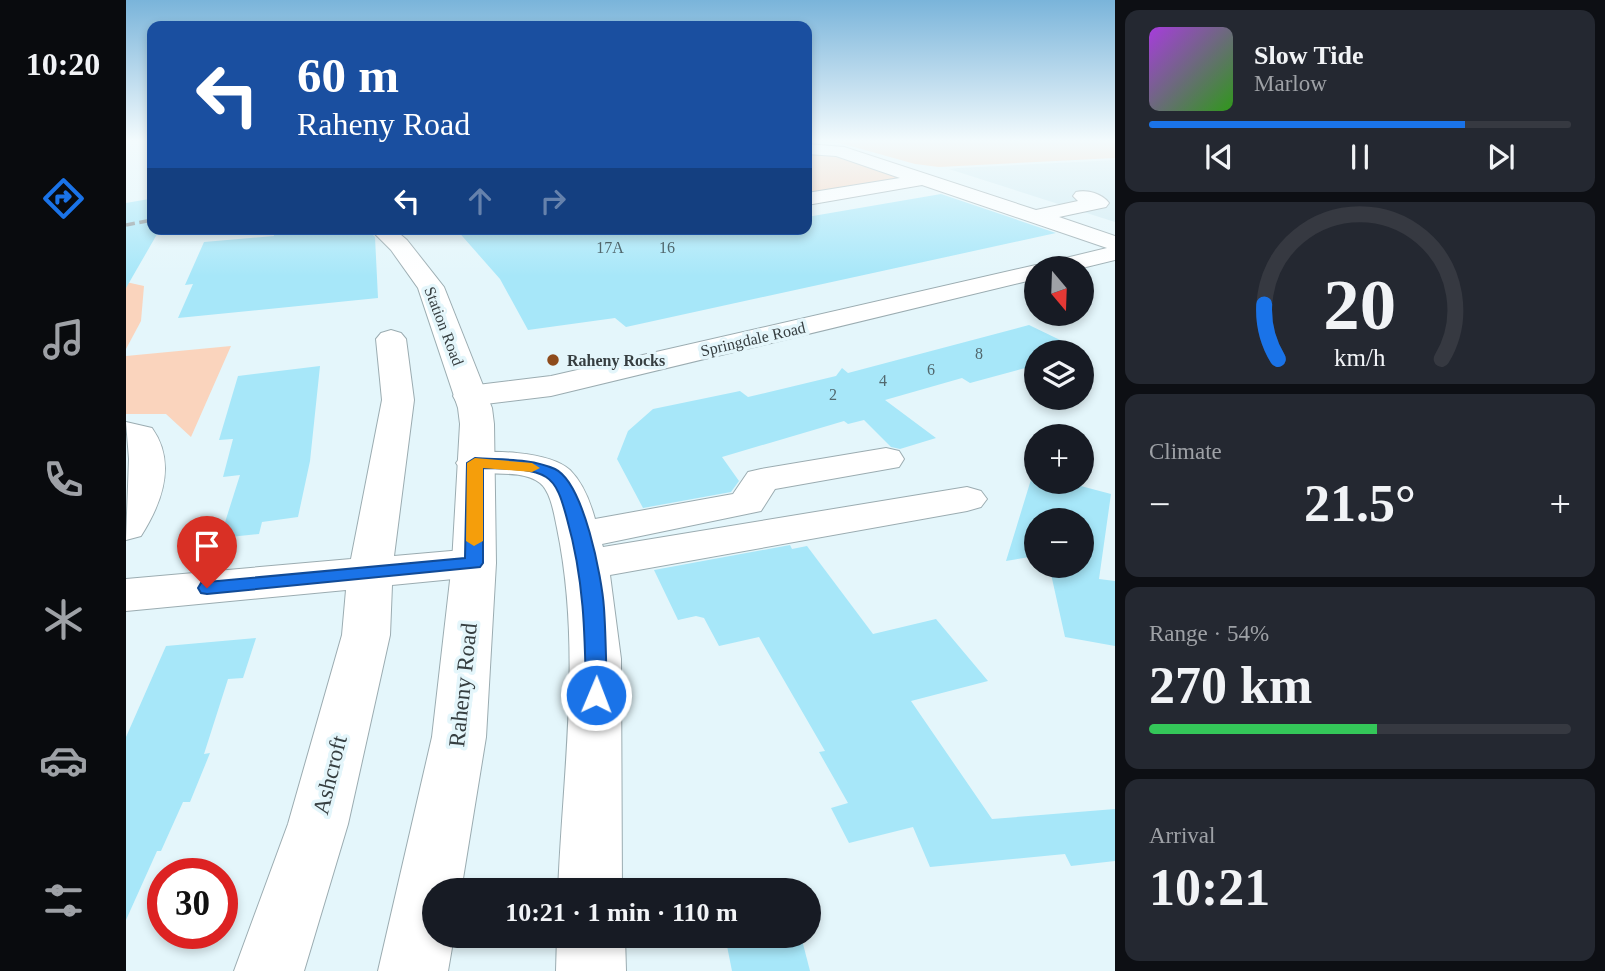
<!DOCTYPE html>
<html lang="en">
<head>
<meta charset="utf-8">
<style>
	body { margin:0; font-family:Georgia,serif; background:#242831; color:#f1f3f6; height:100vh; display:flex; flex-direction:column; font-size:26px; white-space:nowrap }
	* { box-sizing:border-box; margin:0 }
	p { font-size:23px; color:#9ea1a6 }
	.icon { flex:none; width:38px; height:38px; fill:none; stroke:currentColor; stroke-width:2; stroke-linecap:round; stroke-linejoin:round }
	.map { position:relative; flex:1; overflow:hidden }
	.drawer { display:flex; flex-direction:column; gap:10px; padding:10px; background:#0d0f14; width:490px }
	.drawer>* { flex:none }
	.guide { position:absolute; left:21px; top:21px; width:665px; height:214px; border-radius:14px; box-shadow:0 4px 10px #0003; background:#1a4fa0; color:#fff; overflow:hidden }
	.needle { width:46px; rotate:161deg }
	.buttons { position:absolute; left:898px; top:256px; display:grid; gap:14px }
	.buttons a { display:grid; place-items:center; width:70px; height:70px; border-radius:50%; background:#171b24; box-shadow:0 4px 10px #0003; font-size:35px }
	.speed { position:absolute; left:21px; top:858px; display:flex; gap:14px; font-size:35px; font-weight:700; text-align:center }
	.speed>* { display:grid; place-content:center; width:91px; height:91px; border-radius:50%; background:#171b24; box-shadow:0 4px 10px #0003; line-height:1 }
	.speed .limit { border:10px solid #d22; background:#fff; color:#111 }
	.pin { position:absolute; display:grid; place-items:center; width:60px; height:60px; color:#fff; margin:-72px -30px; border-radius:50% 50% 50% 0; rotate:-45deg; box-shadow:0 0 7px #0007 }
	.pin .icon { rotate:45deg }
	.me { position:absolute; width:77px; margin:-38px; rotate:1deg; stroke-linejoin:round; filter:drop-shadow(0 0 5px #0008) }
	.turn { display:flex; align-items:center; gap:24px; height:147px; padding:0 35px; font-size:32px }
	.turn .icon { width:91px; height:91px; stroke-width:2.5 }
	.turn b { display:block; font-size:49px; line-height:60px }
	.lanes { display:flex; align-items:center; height:66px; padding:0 35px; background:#0003; justify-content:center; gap:35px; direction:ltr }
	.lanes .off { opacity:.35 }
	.big { font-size:52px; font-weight:700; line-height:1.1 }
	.drawer .tile { flex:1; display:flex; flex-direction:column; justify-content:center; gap:10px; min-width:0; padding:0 24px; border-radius:14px; background:#242831 }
	.drawer .dial { align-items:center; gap:0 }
	.dial svg { height:182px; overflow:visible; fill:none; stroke:#363941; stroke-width:7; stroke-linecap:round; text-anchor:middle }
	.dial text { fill:#f1f3f6; stroke:none }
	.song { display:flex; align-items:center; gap:21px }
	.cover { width:84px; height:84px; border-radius:10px; background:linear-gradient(135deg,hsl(280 70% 55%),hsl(110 70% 35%)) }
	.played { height:7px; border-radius:4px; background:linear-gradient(90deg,#1a73e8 75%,#363941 75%) }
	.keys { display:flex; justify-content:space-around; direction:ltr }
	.heat { display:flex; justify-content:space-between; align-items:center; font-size:38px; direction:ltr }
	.charge { height:10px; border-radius:5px; background:linear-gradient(90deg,#34c759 54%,#363941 0) }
	.trip { position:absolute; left:296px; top:878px; width:399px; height:70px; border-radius:35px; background:#171b24; box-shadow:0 4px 10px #0003; font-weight:700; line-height:70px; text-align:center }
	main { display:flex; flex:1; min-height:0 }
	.tab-bar { display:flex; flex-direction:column; width:126px; justify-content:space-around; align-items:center; background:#090b0e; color:#9ea1a6 }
	.tab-bar .icon { width:49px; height:49px }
	.tab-bar .active { color:#1a73e8 }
	.tab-bar b { font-size:32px; color:#f1f3f6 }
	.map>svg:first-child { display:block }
	.built { fill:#d0ebf3 }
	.green { fill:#fad4bd }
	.building { fill:#a7e7f9 }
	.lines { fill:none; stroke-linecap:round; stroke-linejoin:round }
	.minor-casing { stroke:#9bacb1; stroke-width:2 }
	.major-casing { stroke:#9bacb1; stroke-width:2 }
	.minor { fill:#fff; fill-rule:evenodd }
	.major { fill:#fff; fill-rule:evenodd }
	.rail { stroke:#8d9a9e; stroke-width:3.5; stroke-dasharray:9 4.5; stroke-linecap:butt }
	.route { fill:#1a73e8; stroke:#114b97; stroke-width:2 }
	.slow { fill:#f59e0b }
	.poi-dot { fill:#8e4b1b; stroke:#e4f6fb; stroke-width:2.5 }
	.labels { text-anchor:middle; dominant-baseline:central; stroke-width:7; stroke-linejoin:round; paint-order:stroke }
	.number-label { font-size:16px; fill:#52686e }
	.far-street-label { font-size:16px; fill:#363e40; stroke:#e4f6fb }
	.far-poi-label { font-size:16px; font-weight:bold; fill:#363e40; stroke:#e4f6fb; text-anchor:start }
	.near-street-label { font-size:23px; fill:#363e40; stroke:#e4f6fb }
</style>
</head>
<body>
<main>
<nav class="tab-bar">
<b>10:20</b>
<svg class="icon active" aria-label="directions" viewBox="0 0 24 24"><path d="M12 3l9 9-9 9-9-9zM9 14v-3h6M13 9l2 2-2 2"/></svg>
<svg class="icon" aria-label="music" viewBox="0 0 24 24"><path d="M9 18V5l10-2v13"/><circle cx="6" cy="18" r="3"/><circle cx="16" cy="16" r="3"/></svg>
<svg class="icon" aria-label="phone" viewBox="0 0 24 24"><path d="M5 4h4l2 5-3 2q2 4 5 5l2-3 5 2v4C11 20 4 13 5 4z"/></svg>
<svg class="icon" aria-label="climate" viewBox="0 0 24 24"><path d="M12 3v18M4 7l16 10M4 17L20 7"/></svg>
<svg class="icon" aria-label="car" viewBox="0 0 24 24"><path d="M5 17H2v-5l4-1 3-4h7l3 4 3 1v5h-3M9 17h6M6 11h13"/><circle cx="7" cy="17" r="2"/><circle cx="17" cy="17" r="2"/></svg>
<svg class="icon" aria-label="filters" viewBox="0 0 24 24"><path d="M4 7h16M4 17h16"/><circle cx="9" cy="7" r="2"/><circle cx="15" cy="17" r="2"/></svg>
</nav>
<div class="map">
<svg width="989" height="971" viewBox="0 0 989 971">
	<rect width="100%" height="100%" fill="#e4f6fb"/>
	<!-- built -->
	<polygon class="built" points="989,160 989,222 823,169 832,168"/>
	<!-- green -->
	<g class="green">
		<polygon points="703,140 989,140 989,158 813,167 789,164"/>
		<polygon points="681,152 710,154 769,174 769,179 681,195"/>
		<polygon points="0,282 18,286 15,321 0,349"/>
		<polygon points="105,346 65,437 40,414 0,414 0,356"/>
	</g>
	<!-- building -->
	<g class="building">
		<polygon points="815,194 930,233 500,327 489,318 402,330 374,279 330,229 681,229 681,217"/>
		<polygon points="23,199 26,201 26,229 34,229 0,288 0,203"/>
		<polygon points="147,229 241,229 249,237 252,298 52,318 67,284 59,285 78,242 148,236"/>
		<polygon points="903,325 959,352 910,352 910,365 844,383 836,378 759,400 810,438 774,449 765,447 738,420 722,424 718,421 596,457 613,481 605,492 517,508 491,459 502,431 527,409 614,391 622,397 710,376 716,368 722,373"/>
		<polygon points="194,366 184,461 172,517 136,522 133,534 94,538 114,475 97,477 107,439 93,440 112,376"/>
		<polygon points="907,473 910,474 910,481 936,481 985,494 973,579 989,581 989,646 939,637 923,565 956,565 956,520 910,520 910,556 880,561"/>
		<polygon points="664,545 666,549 681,546 747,634 810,619 862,681 785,701 866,819 989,809 989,861 945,866 939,854 804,867 787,827 723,843 705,808 722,803 693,752 699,751 633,637 593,646 578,618 570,616 552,620 528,570"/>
		<polygon points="130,638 117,678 102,679 78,754 84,753 64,802 57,802 35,851 31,851 0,920 0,737 40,646"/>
		<polygon points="599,936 675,936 684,971 606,971"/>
	</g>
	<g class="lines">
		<defs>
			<g id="minor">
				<path d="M 681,144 L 718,147 L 910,210 L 952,201 L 947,196 L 950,192 C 961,189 977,194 983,203 L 980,207 L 933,217 L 989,236 L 989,260 L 956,268 L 910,268 L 910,279 L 425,396 L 343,406 L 331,403 L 327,396 L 331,389 L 343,386 L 425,376 L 910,265 L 917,266 L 919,263 L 981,248 L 796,185 L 681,205 L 681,193 L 774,178 L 710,156 L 681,154 Z"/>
				<polygon points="265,330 275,333 280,339 288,400 268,556 348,549 363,553 370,563 363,573 348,577 266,585 264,635 222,824 178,971 108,971 162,824 216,635 220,590 0,611 0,579 225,559 256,400 250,339 255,333"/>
				<path d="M 0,422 L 26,428 C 51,463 36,503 15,536 L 0,540 L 3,459 Z"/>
				<path d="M 760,448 L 773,451 L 778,459 L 773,467 L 649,489 L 635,511 L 476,544 L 477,547 L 841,487 L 855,491 L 861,499 L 855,507 L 841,511 L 484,575 L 495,659 L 496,891 L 432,891 C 437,769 456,649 431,528 C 428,514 425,492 414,483 C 394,468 359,477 336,471 L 330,463 L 336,455 C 362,449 423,451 444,470 C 457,483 464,501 469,519 L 607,494 L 622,472 L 635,469 Z"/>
				<polygon points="431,936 499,936 500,971 430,971"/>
			</g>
			<polygon id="major" points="244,229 268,229 281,240 318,287 366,408 368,424 370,563 360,737 335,891 308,891 308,936 328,936 322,971 252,971 306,737 326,563 334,424 332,408 292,288 265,250"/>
		</defs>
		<!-- minor casing -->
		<use href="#minor" class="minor-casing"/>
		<!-- major casing -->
		<use href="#major" class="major-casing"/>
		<!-- minor -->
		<use href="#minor" class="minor"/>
		<!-- major -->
		<use href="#major" class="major"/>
		<!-- rail -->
		<polyline class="rail" points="0,225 26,220"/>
	</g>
	<!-- sky -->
	<linearGradient id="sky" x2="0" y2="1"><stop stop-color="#7ab4da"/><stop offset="0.51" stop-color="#f3fbfd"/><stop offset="1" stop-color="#f3fbfd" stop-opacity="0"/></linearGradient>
	<rect width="989" height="276" fill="url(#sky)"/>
	<!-- route -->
	<path class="route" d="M 349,458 C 375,460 405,458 429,469 C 458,483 476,578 478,608 C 480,637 480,666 481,695 L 478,701 L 470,703 L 463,701 L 460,695 C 459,633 458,579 441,519 C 437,505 433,485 420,477 C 404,467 375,469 357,468 L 357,563 L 354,567 L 81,594 L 75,593 L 72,588 L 75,583 L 81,582 L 339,558 L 341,463 Z"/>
	<!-- slow -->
	<polygon class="slow" points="349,458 406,463 414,468 406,472 357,468 357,541 348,546 340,541 341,463"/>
	<!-- markers -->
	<circle class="poi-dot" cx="427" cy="360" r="7"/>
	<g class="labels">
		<!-- number labels -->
		<g class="number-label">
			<text x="484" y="247">17A</text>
			<text x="541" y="247">16</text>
			<text x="853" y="353">8</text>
			<text x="805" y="369">6</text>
			<text x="757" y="380">4</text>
			<text x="707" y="394">2</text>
		</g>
		<!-- far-street labels -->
		<g class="far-street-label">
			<text transform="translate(318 326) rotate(69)">Station Road</text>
			<text transform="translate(627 339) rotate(-13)">Springdale Road</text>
		</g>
		<!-- far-poi labels -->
		<g class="far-poi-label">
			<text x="441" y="360">Raheny Rocks</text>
		</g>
		<!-- near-street labels -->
		<g class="near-street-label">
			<text transform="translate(337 685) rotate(-84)">Raheny Road</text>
			<text transform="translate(204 775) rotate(-76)">Ashcroft</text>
		</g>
	</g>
</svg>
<div class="buttons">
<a><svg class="needle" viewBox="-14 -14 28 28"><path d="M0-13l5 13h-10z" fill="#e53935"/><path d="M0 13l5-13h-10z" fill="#9ea1a6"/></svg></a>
<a><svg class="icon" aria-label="layers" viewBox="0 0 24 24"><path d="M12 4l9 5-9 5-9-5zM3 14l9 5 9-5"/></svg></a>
<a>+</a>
<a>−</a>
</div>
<div class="speed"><div class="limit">30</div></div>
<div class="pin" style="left:81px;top:588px;background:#d93025"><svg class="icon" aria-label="arrive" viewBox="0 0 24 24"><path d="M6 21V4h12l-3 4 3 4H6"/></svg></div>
<svg class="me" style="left:470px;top:695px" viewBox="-20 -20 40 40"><circle r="17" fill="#1a73e8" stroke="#fff" stroke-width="3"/><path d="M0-11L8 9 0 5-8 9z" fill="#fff"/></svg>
<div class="trip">10:21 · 1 min · 110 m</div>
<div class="guide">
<div class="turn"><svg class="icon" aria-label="left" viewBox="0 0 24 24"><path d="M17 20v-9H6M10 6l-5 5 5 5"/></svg><div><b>60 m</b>Raheny Road</div></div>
<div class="lanes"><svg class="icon" aria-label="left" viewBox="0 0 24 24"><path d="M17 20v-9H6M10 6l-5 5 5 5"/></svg><svg class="icon off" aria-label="ahead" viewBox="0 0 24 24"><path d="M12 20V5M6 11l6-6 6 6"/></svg><svg class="icon off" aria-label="right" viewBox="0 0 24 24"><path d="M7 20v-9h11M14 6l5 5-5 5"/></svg></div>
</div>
</div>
<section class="drawer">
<div class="tile">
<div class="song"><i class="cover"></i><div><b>Slow Tide</b><p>Marlow</p></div></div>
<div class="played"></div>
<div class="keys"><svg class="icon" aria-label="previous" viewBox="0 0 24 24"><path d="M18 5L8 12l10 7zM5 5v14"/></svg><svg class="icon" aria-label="pause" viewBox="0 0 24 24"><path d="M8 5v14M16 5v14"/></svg><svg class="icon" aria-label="next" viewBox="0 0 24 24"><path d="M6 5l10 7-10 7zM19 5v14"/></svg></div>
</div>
<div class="tile dial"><svg viewBox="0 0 100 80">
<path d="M14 69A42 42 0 1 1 86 69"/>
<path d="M14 69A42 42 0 0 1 8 45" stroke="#1a73e8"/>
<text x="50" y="56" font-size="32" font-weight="700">20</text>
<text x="50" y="72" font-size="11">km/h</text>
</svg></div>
<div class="tile"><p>Climate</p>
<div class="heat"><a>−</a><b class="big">21.5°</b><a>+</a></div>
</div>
<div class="tile"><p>Range · 54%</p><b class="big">270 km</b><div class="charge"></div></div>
<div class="tile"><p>Arrival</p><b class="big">10:21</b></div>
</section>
</main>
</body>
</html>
